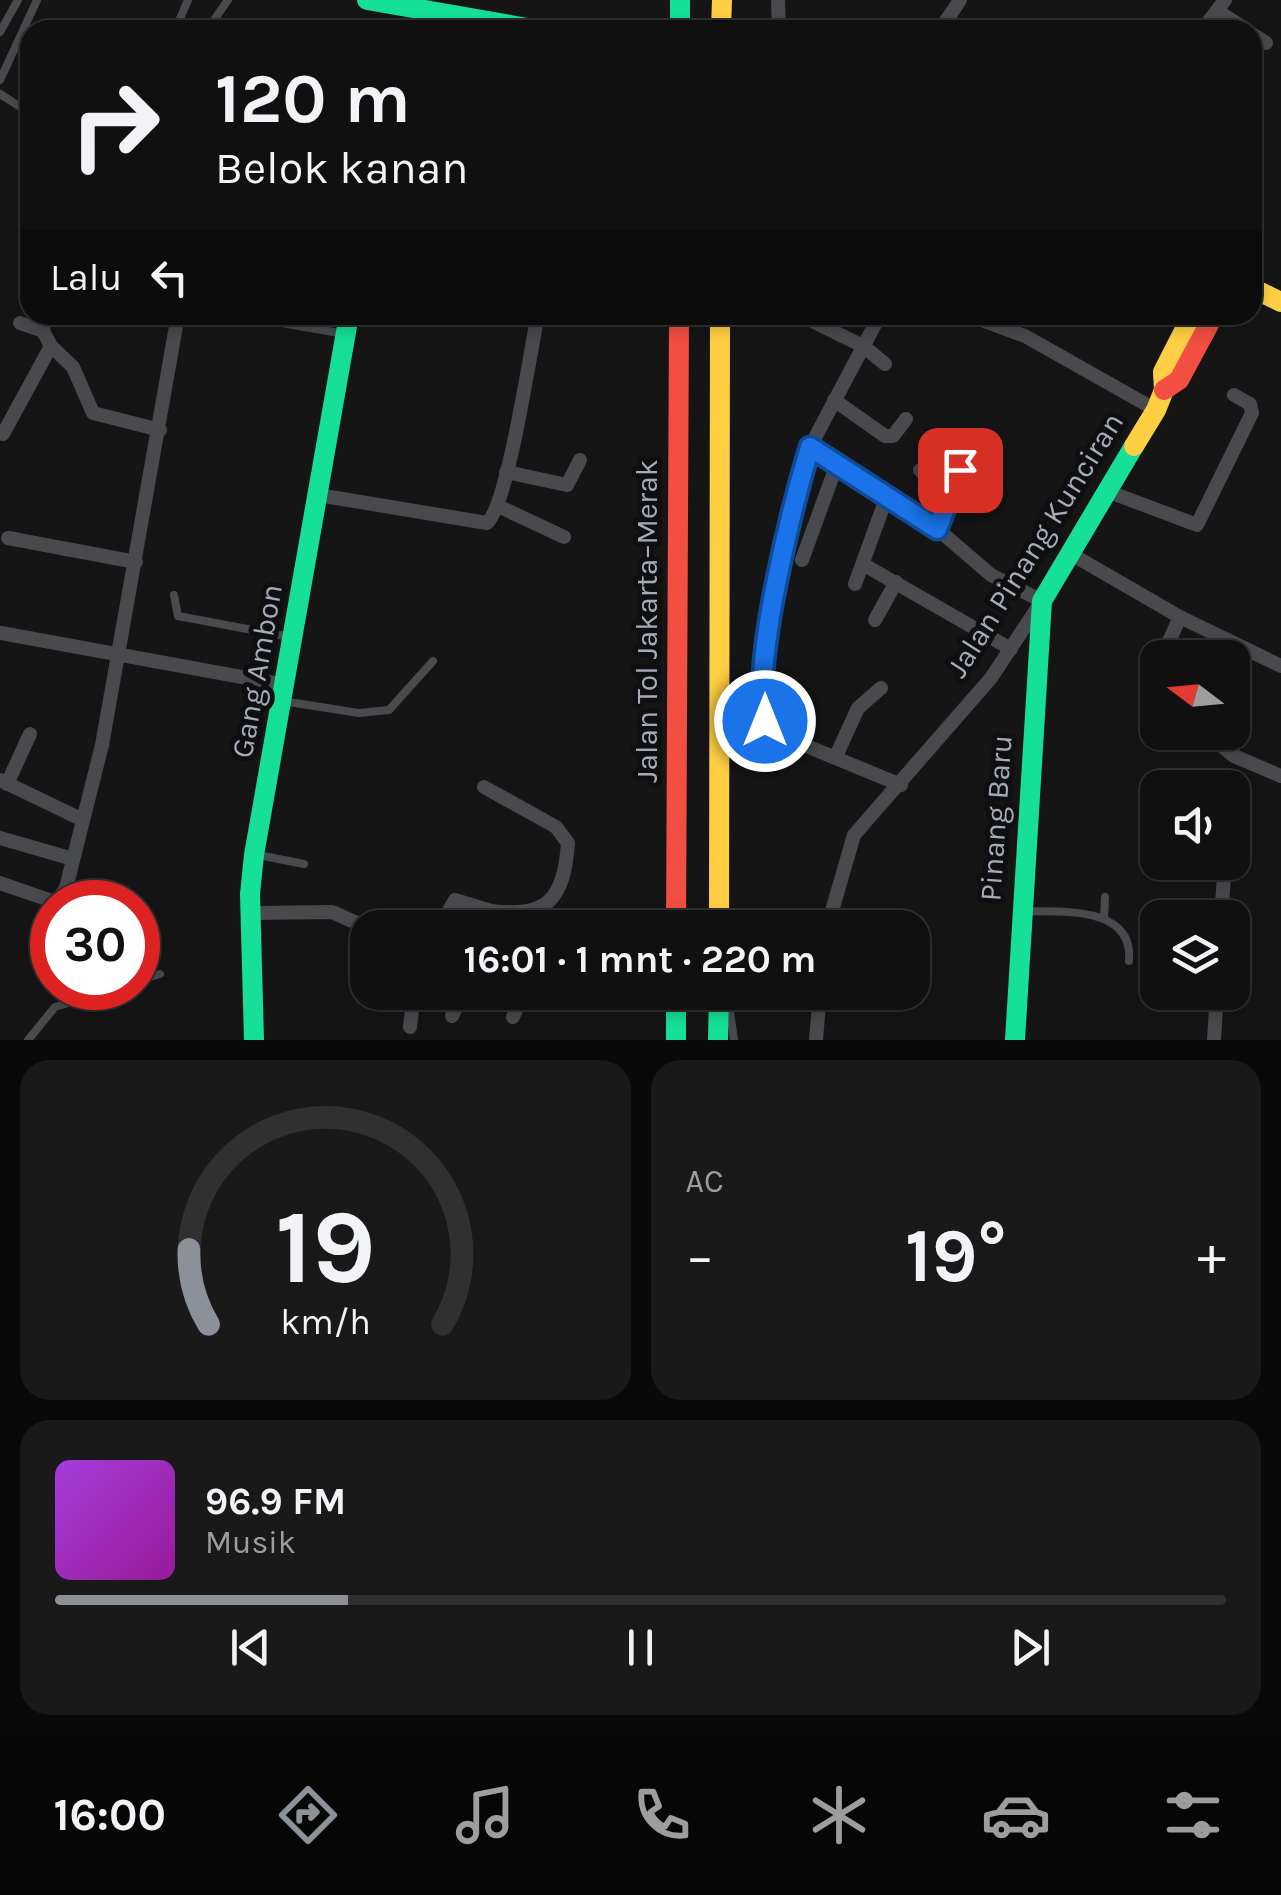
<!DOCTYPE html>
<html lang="id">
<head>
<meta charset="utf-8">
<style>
	body { margin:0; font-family:Karla,sans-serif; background:#191919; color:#f1f3f6; height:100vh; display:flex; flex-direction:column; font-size:38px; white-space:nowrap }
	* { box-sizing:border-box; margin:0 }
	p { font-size:32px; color:#9c9d9f }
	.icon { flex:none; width:55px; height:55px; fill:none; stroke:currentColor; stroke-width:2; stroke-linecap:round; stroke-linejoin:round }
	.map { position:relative; height:1040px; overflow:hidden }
	.side { display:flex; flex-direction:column; gap:20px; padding:20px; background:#090909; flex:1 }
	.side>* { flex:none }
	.guide { position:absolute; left:20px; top:20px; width:1242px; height:305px; border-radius:30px; box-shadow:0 5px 15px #0003,0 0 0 2px #303030; background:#101010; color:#f1f3f6; overflow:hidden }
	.needle { width:65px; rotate:286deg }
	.tools { position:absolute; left:1140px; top:640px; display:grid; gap:20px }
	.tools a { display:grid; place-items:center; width:110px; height:110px; border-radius:20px; background:#101010; box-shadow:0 5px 15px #0003,0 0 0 2px #303030; font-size:50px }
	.speed { position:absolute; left:30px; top:880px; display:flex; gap:20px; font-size:50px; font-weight:700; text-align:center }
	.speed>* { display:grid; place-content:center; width:130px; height:130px; border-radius:50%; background:#101010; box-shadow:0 5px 15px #0003,0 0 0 2px #303030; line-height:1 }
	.speed .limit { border:15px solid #d22; background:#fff; color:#111 }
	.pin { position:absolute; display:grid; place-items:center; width:85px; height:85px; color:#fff; margin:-42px; border-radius:20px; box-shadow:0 5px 15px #0006 }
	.me { position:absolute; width:110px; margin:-55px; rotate:0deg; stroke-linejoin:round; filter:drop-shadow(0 0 8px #0008) }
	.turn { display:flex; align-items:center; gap:35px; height:210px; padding:0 30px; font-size:45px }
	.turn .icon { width:130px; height:130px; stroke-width:2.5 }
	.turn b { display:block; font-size:70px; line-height:85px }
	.then { display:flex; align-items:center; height:95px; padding:0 30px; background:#0003; gap:20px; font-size:38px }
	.big { font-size:75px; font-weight:700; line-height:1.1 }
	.side .tile { flex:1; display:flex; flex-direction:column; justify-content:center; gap:15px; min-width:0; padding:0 35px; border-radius:30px; background:#191919 }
	.side .dial { align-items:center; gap:0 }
	.dial svg { height:260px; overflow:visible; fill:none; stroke:#303030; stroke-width:7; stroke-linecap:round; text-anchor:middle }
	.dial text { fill:#f1f3f6; stroke:none }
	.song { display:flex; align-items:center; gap:30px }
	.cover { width:120px; height:120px; border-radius:15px; background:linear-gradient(135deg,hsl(280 70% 55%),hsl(300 70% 35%)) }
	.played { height:10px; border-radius:5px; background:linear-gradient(90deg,#8c9099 25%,#303030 25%) }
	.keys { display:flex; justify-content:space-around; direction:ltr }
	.heat { display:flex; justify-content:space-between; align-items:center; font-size:55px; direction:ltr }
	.side .tiles { flex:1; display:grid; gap:20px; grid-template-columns:1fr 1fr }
	.tile:last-child { grid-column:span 2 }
	.trip { position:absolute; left:350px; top:910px; width:580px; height:100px; border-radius:30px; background:#101010; box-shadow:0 5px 15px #0003,0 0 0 2px #303030; font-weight:700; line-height:100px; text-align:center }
	.menu { display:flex; height:160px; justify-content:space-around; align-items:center; background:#060606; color:#9c9d9f }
	.menu .icon { width:70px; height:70px }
	.menu .on { color:#8c9099 }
	.menu b { font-size:45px; color:#f1f3f6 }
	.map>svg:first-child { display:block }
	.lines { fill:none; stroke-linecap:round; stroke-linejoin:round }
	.lane { stroke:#494a4e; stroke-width:8 }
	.street { stroke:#494a4e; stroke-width:14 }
	.fast { stroke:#16e098; stroke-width:20 }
	.slow { stroke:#ffcf43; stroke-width:20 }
	.jam { stroke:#f24e42; stroke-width:20 }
	.route-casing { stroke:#114b97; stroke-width:25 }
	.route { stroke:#1a73e8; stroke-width:18 }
	.labels { text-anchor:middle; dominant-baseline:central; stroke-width:10; stroke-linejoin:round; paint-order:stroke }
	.street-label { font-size:30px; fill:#a5abb7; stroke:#0f0f11 }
</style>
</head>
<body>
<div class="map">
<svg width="1281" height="1040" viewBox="0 0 1281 1040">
	<rect width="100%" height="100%" fill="#151515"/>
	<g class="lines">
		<!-- lane -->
		<g class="lane">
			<polyline points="175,30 188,0"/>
			<polyline points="207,30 228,0"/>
			<polyline points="0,32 18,0"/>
			<polyline points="0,80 37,0"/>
			<polyline points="0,94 30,113"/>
			<polyline points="265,315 264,320 345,334"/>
			<polyline points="174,595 178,616 290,637"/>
			<polyline points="282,701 359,713 389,710 433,661"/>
			<polyline points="258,855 304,864"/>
			<path d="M 1024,911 C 1064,912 1134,906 1129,961"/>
			<polyline points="1104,918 1105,897"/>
			<polyline points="138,981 160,974"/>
			<polyline points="730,1011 734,1040"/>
			<polyline points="28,1040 55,1007 118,988"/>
		</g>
		<!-- street -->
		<g class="street">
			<polyline points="778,0 779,30"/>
			<polyline points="1217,11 1247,30"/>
			<polyline points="940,30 960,0"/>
			<polyline points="1202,30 1225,0"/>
			<polyline points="1252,34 1266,43"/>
			<polyline points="880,315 810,447 790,515 761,706 768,727 775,733 901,785"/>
			<polyline points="968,315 1025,336 1156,410"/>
			<polyline points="810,320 863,346 885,364"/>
			<polyline points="20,323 43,331"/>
			<polyline points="51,346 73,367 93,413 160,430"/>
			<polyline points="834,400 885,436 893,436 906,419"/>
			<polyline points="3,434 51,346 43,331 45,315"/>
			<polyline points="810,447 941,532 991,575 1042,601 991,678 854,835 827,928"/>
			<polyline points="920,470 948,499 937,529"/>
			<polyline points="506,472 567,485 580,460"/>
			<polyline points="1107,491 1197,525 1252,413 1250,404 1234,395"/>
			<path d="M 318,495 L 487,523 C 508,505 530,351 538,315"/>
			<polyline points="948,499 960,469"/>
			<polyline points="498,506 564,537"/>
			<polyline points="8,538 136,562"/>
			<polyline points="1071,554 1180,617 1281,666"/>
			<polyline points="802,560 837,464"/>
			<polyline points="866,566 1011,649"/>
			<polyline points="855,584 887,496"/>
			<polyline points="875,620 896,582"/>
			<polyline points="1,633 285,685"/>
			<polyline points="1168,658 1166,648 1180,617"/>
			<polyline points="1205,732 1234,756 1281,776"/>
			<polyline points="836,756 858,708 881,688"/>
			<polyline points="0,780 83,820"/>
			<polyline points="7,784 30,734"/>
			<path d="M 484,787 L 556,827 L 568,843 C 564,900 547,918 491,911 L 484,928"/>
			<polyline points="1230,788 1231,777"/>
			<polyline points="0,838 73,859"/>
			<polyline points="0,883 55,902"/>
			<polyline points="56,902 66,888 102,745 178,315"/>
			<polyline points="250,913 332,912 368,928"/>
			<polyline points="533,913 544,928"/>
			<polyline points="1221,918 1225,862"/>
			<polyline points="439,928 455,900 491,911"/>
			<polyline points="452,1016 464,992"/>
			<polyline points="513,1017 524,992"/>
			<polyline points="410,1027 414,992"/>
			<polyline points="816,1040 820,992"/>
			<polyline points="1214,1040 1217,992"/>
		</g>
		<!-- fast -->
		<g class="fast">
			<polyline points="367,0 539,30"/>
			<polyline points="680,0 680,30"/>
			<polyline points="676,992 676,1040"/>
			<polyline points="254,1040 250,894 254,855 349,315"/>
			<polyline points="718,1040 719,992"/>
			<polyline points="1015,1040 1042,601 1134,446"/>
		</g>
		<!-- slow -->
		<g class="slow">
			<polyline points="721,30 722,0"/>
			<polyline points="1252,288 1281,302"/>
			<polyline points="1134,446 1156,410 1164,390 1163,372 1192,315"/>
			<polyline points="719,928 720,315"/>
		</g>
		<!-- jam -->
		<g class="jam">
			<polyline points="1164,390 1179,380 1214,315"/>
			<polyline points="676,928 679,315"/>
		</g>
	</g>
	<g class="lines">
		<defs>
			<path id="route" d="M 765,721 C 752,663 792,507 810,447 L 937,529 L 960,470"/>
		</defs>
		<!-- route casing -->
		<use href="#route" class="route-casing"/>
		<!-- route -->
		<use href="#route" class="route"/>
	</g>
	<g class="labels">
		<!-- street labels -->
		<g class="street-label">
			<text transform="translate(1035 545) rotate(-58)">Jalan Pinang Kunciran</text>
			<text transform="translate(647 621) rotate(-90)">Jalan Tol Jakarta–Merak</text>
			<text transform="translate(257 671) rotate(-80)">Gang Ambon</text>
			<text transform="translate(996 818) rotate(-86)">Pinang Baru</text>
		</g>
	</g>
</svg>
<div class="tools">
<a><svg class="needle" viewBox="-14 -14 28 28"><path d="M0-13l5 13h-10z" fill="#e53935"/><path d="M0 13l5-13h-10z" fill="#9c9d9f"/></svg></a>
<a><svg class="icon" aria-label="sound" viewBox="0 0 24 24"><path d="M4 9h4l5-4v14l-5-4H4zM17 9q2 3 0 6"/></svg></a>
<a><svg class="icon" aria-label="layers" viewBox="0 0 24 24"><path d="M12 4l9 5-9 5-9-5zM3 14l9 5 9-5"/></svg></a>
</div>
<div class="speed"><div class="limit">30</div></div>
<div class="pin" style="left:960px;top:470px;background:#d93025"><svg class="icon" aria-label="arrive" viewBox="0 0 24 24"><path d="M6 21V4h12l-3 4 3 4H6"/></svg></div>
<svg class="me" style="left:765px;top:721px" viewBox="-20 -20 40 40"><circle r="17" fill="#1a73e8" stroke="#fff" stroke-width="3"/><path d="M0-11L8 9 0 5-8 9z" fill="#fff"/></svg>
<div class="trip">16:01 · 1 mnt · 220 m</div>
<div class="guide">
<div class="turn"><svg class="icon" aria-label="right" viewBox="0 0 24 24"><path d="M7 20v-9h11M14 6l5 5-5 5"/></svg><div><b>120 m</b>Belok kanan</div></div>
<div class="then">Lalu<svg class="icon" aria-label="left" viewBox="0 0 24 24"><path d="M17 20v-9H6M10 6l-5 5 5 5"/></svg></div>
</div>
</div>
<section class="side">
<div class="tiles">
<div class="tile dial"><svg viewBox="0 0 100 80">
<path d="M14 69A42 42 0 1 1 86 69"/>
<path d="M14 69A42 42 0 0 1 8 46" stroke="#8c9099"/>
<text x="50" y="56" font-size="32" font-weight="700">19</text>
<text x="50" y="72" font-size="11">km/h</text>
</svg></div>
<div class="tile"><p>AC</p>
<div class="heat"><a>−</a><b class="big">19°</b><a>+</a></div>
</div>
<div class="tile">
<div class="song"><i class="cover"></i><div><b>96.9 FM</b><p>Musik</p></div></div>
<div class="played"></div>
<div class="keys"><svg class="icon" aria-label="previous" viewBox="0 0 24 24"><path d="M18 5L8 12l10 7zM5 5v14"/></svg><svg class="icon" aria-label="pause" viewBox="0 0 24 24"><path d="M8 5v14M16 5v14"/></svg><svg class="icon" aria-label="next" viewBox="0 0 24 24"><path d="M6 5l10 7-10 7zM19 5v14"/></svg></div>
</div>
</div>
</section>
<nav class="menu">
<b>16:00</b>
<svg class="icon on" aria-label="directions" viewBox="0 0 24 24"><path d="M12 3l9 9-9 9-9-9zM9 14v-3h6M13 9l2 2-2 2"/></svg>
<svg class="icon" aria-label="music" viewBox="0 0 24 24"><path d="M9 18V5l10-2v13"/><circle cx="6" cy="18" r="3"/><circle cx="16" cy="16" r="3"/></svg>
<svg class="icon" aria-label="phone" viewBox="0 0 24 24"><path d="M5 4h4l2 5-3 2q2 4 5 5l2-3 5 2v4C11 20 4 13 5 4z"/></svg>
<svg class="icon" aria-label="climate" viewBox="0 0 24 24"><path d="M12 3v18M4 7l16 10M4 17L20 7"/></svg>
<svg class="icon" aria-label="car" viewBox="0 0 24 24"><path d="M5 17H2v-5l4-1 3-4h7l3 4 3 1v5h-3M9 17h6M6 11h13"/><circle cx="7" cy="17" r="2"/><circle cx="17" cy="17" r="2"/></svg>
<svg class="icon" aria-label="filters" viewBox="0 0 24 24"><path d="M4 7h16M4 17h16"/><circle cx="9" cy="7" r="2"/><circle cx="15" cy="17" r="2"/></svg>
</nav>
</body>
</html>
